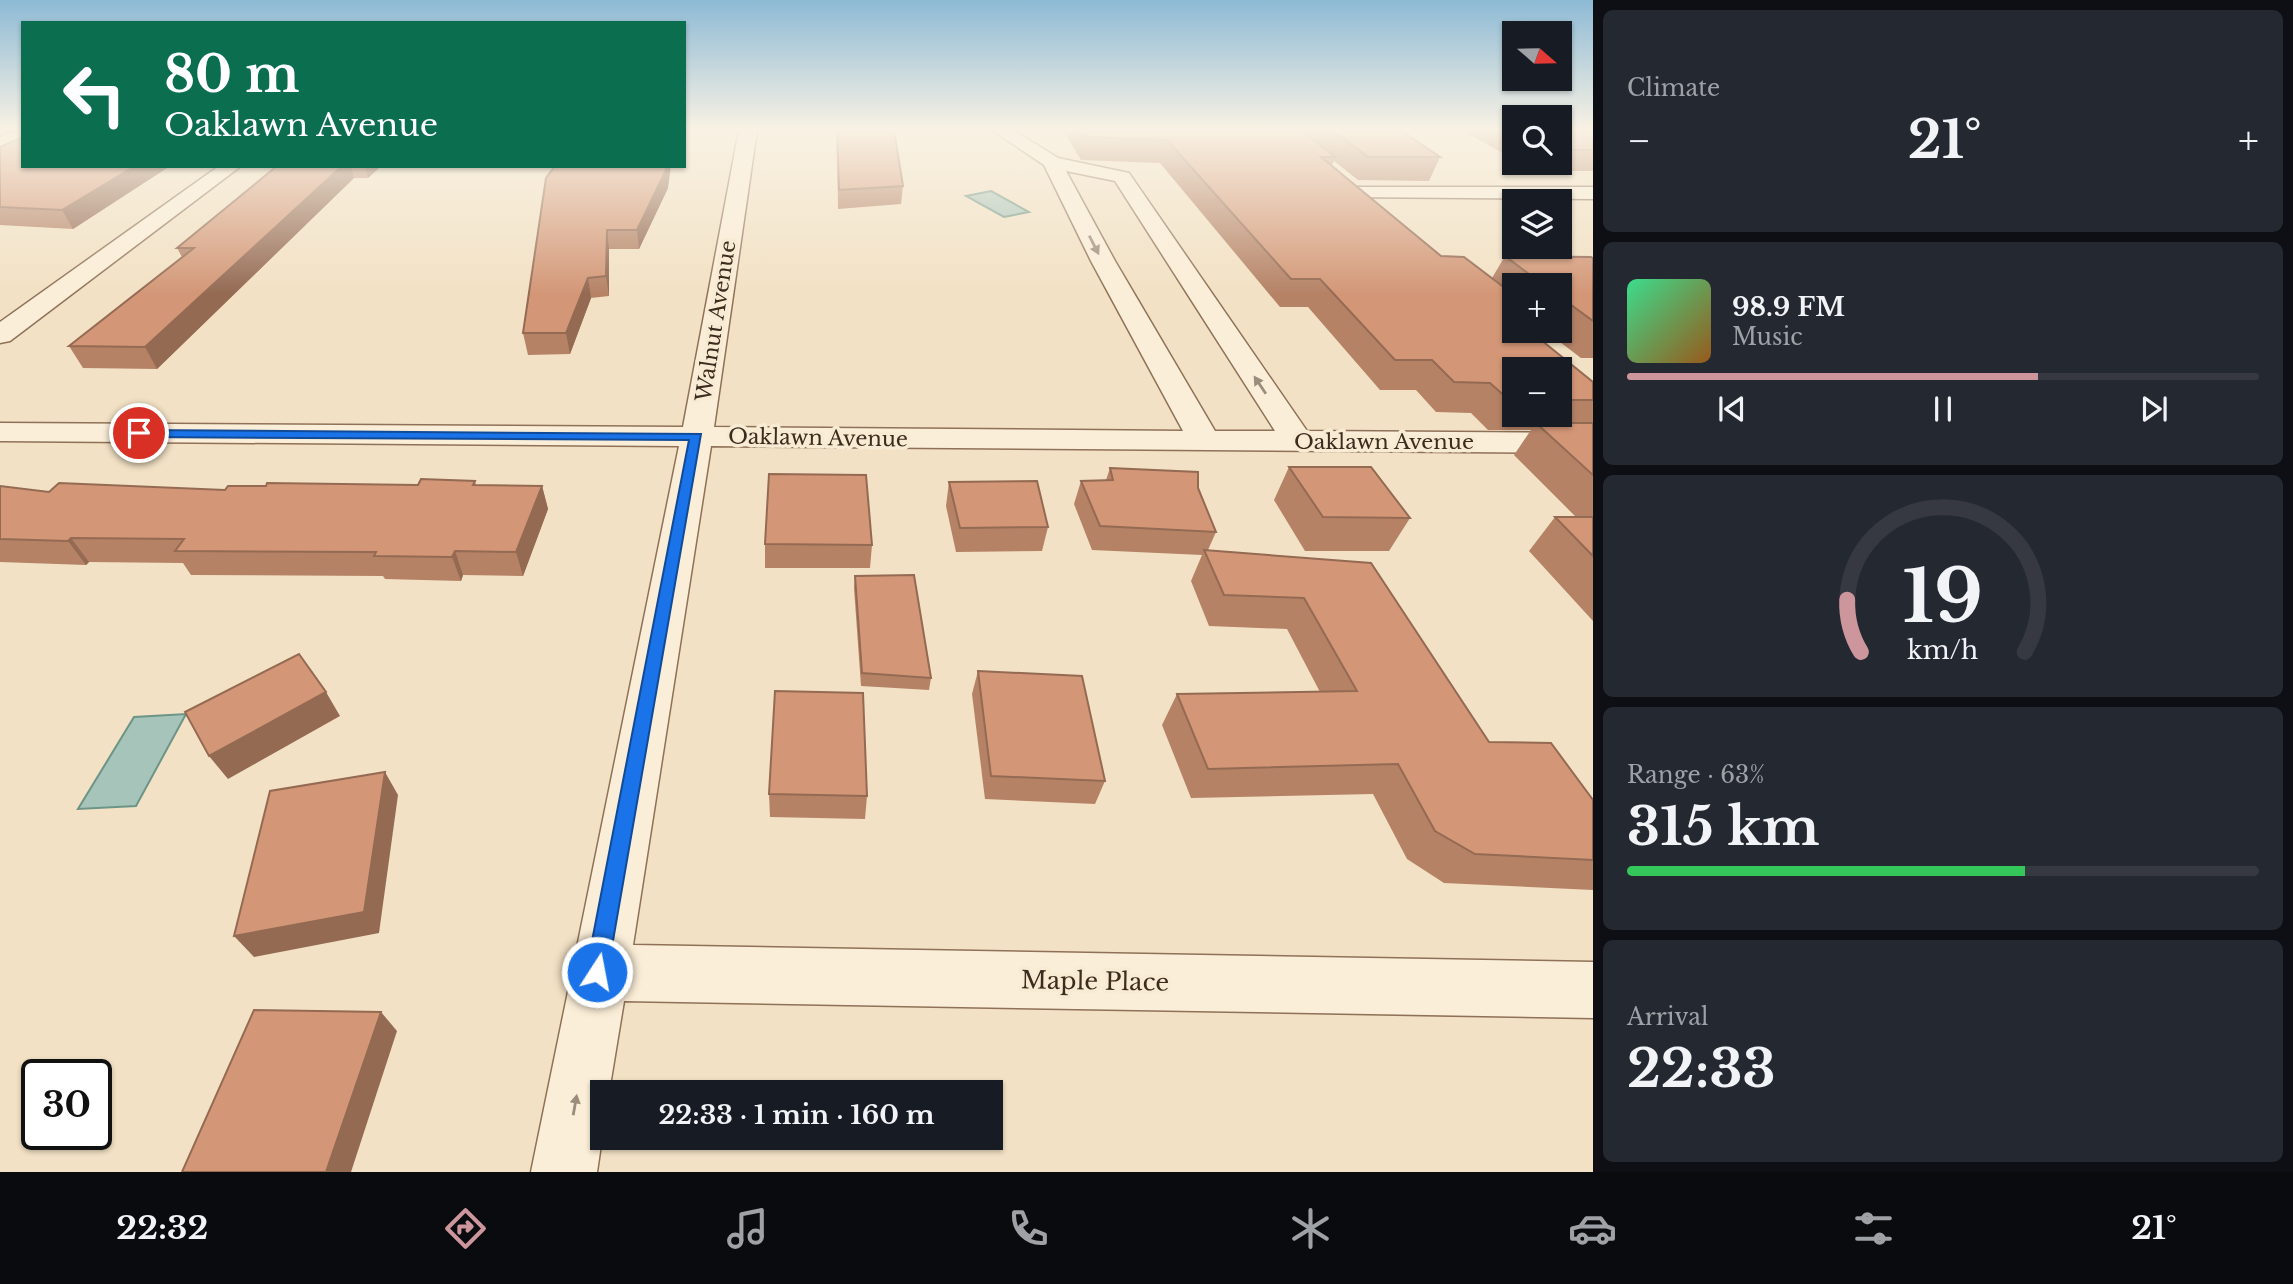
<!DOCTYPE html>
<html lang="en">
<head>
<meta charset="utf-8">
<style>
	body { margin:0; font-family:"Libre Baskerville",serif; background:#242831; color:#f1f3f6; height:100vh; display:flex; flex-direction:column; font-size:26px; white-space:nowrap }
	* { box-sizing:border-box; margin:0 }
	p { font-size:23px; color:#9ea1a6 }
	.icon { flex:none; width:38px; height:38px; fill:none; stroke:currentColor; stroke-width:2; stroke-linecap:round; stroke-linejoin:round }
	.map { position:relative; flex:1; overflow:hidden }
	.drawer { display:flex; flex-direction:column; gap:10px; padding:10px; background:#0d0f14; width:700px }
	.drawer>* { flex:none }
	.guide { position:absolute; left:21px; top:21px; width:665px; height:147px; border-radius:0px; box-shadow:0 2px 5px #0004; background:#0b6e4f; color:#fff; overflow:hidden }
	.needle { width:46px; rotate:110deg }
	.buttons { position:absolute; left:1502px; top:21px; display:grid; gap:14px }
	.buttons a { display:grid; place-items:center; width:70px; height:70px; border-radius:0px; background:#171b24; box-shadow:0 2px 5px #0004; font-size:35px }
	.speed { position:absolute; left:21px; top:1059px; display:flex; gap:14px; font-size:35px; font-weight:700; text-align:center }
	.speed>* { display:grid; place-content:center; width:91px; height:91px; border-radius:50%; background:#171b24; box-shadow:0 2px 5px #0004; line-height:1 }
	.speed .limit { border:4px solid #111; border-radius:10px; background:#fff; color:#111 }
	.pin { position:absolute; display:grid; place-items:center; width:60px; height:60px; color:#fff; margin:-30px; border:4px solid #fff; border-radius:50%; box-shadow:0 2px 7px #0007 }
	.me { position:absolute; width:77px; margin:-38px; rotate:11deg; stroke-linejoin:round; filter:drop-shadow(0 0 5px #0008) }
	.turn { display:flex; align-items:center; gap:24px; height:147px; padding:0 28px; font-size:32px }
	.turn .icon { width:91px; height:91px; stroke-width:2.5 }
	.turn b { display:block; font-size:49px; line-height:60px }
	.big { font-size:52px; font-weight:800; line-height:1.1 }
	.drawer .card { flex:1; display:flex; flex-direction:column; justify-content:center; gap:10px; min-width:0; padding:0 24px; border-radius:10px; background:#242831 }
	.drawer .dial { align-items:center; gap:0 }
	.dial svg { height:182px; overflow:visible; fill:none; stroke:#363941; stroke-width:7; stroke-linecap:round; text-anchor:middle }
	.dial text { fill:#f1f3f6; stroke:none }
	.song { display:flex; align-items:center; gap:21px }
	.cover { width:84px; height:84px; border-radius:10px; background:linear-gradient(135deg,hsl(150 70% 55%),hsl(30 70% 35%)) }
	.played { height:7px; border-radius:4px; background:linear-gradient(90deg,#cd969c 65%,#363941 65%) }
	.keys { display:flex; justify-content:space-around; direction:ltr }
	.heat { display:flex; justify-content:space-between; align-items:center; font-size:38px; direction:ltr }
	.charge { height:10px; border-radius:5px; background:linear-gradient(90deg,#34c759 63%,#363941 0) }
	.trip { position:absolute; left:590px; top:1080px; width:413px; height:70px; border-radius:0px; background:#171b24; box-shadow:0 2px 5px #0004; font-weight:800; line-height:70px; text-align:center }
	.tab-bar { display:flex; height:112px; justify-content:space-around; align-items:center; background:#090b0e; color:#9ea1a6 }
	.tab-bar .icon { width:49px; height:49px }
	.tab-bar .on { color:#cd969c }
	.tab-bar b { font-size:32px; color:#f1f3f6 }
	main { display:flex; flex:1; min-height:0 }
	.map>svg:first-child { display:block }
	.water { fill:#a6c4b9; stroke:#6c9487; stroke-width:2 }
	.lines { fill:none; stroke-linecap:round; stroke-linejoin:round }
	.minor-casing { stroke:#8e7158; stroke-width:3 }
	.minor { fill:#fbeed8; fill-rule:evenodd }
	.wall { fill:#b58266; fill-rule:evenodd }
	.shaded-wall { fill:#946a53 }
	.building { fill:#d39777; stroke:#946a53; stroke-width:2 }
	.oneway { fill:#9c8c7b }
	.route { fill:#1a73e8; stroke:#114b97; stroke-width:2 }
	.labels { text-anchor:middle; dominant-baseline:central; stroke-width:7; stroke-linejoin:round; paint-order:stroke }
	.street-label { font-size:21px; fill:#3d2b1e; stroke:#f8ebd4 }
	.near-street-label { font-size:24px; fill:#3d2b1e; stroke:#f8ebd4 }
</style>
</head>
<body>
<main>
<div class="map">
<svg width="1593" height="1172" viewBox="0 0 1593 1172">
	<rect width="100%" height="100%" fill="#f2e1c4"/>
	<!-- water -->
	<g class="water">
		<polygon points="991,191 1029,212 1004,217 966,196"/>
		<polygon points="186,714 136,806 78,809 134,717"/>
	</g>
	<g class="lines">
		<defs>
			<g id="minor">
				<polygon points="0,130 11,130 0,136"/>
				<path d="M 739,130 L 757,130 L 714,427 L 1183,431 L 1091,261 L 1044,165 L 992,130 L 1013,130 L 1058,158 L 1129,173 L 1307,431 L 1593,433 L 1593,453 L 711,446 L 633,945 L 1593,962 L 1593,1018 L 624,1001 L 609,1092 L 602,1092 L 602,1138 L 597,1172 L 531,1172 L 571,977 L 569,972 L 575,957 L 679,446 L 0,441 L 0,423 L 683,427 ZM 1066,171 L 1115,181 L 1275,431 L 1215,431 L 1115,261 Z"/>
				<polygon points="219,166 241,166 10,341 0,343 0,322"/>
				<polygon points="1356,187 1593,187 1593,199 1349,197 1346,193"/>
			</g>
		</defs>
		<!-- minor casing -->
		<use href="#minor" class="minor-casing"/>
		<!-- minor -->
		<use href="#minor" class="minor"/>
	</g>
	<!-- wall -->
	<g class="wall">
		<polygon points="9,130 23,130 23,134 10,133"/>
		<polygon points="837,130 903,186 901,204 838,209"/>
		<path d="M 1063,130 L 1400,130 L 1440,157 L 1429,181 L 1358,180 L 1334,161 L 1332,165 L 1441,256 L 1492,278 L 1505,256 L 1593,258 L 1593,358 L 1581,358 L 1552,336 L 1546,344 L 1593,382 L 1593,621 L 1529,551 L 1555,517 L 1576,517 L 1514,455 L 1531,430 L 1488,430 L 1471,413 L 1436,412 L 1416,390 L 1380,390 L 1308,307 L 1280,307 L 1160,163 L 1081,160 ZM 1514,285 L 1559,285 L 1559,331 L 1514,331 ZM 1514,369 L 1559,369 L 1559,415 L 1514,415 Z"/>
		<polygon points="1461,130 1514,130 1514,159"/>
		<polygon points="1559,130 1593,130 1593,171 1536,171 1521,163 1559,163"/>
		<polygon points="0,147 23,166 170,166 73,229 0,225"/>
		<polygon points="277,166 381,166 368,178 354,178 157,369 83,368 69,346 182,257 177,248"/>
		<polygon points="555,166 668,188 639,249 609,249 609,296 591,298 570,354 528,355 523,333"/>
		<polygon points="1289,467 1410,518 1389,551 1305,551 1274,500"/>
		<polygon points="1110,468 1198,488 1216,532 1208,550 1371,563 1489,742 1593,800 1593,890 1444,883 1407,859 1373,794 1191,798 1162,725 1177,694 1320,692 1287,629 1209,626 1191,581 1202,555 1092,550 1074,504 1081,481 1106,480"/>
		<polygon points="475,481 476,485 542,486 548,509 523,576 463,575 461,581 385,579 383,576 191,575 183,563 89,562 86,565 0,562 0,486 49,492 225,490 266,486 418,485"/>
		<polygon points="949,482 1048,527 1042,551 956,552 946,506"/>
		<polygon points="765,544 872,545 870,568 765,568"/>
		<polygon points="855,576 931,678 929,690 861,686 854,588"/>
		<polygon points="978,671 1105,781 1095,804 985,799 972,694"/>
		<polygon points="769,794 867,796 865,819 770,817"/>
	</g>
	<!-- shaded-wall -->
	<g class="shaded-wall">
		<polygon points="135,166 170,166 73,229 62,210"/>
		<polygon points="342,166 351,166 354,178 157,369 145,347"/>
		<polygon points="365,166 381,166 368,178"/>
		<polygon points="667,166 671,166 668,188 639,249 637,230"/>
		<polygon points="607,230 609,249 609,296 606,276"/>
		<polygon points="588,278 591,298 570,354 566,333"/>
		<polygon points="542,486 548,509 523,576 516,552"/>
		<polygon points="71,538 89,562 86,565 68,541"/>
		<polygon points="455,551 463,575 461,581 452,557"/>
		<polygon points="326,692 340,716 228,779 209,756"/>
		<polygon points="385,772 398,795 379,933 254,957 234,936"/>
		<polygon points="381,1012 397,1031 351,1172 326,1172"/>
	</g>
	<!-- building -->
	<g class="building">
		<polygon points="837,130 894,130 903,186 839,190"/>
		<polygon points="1081,130 1302,130 1335,157 1321,157 1441,256 1464,257 1514,295 1514,331 1530,331 1593,382 1593,400 1559,400 1559,369 1514,369 1514,399 1508,399 1490,383 1454,382 1432,360 1395,360 1320,279 1291,279 1167,140 1086,137"/>
		<polygon points="1332,130 1400,130 1440,157 1368,157"/>
		<rect x="1559" y="130" width="34" height="20"/>
		<polygon points="23,137 23,166 135,166 62,210 0,207 0,147"/>
		<polygon points="277,166 342,166 145,347 69,346 194,248 177,248"/>
		<polygon points="555,166 667,166 666,170 637,230 607,230 606,276 588,278 566,333 523,333 546,178"/>
		<polygon points="1505,256 1591,257 1593,258 1593,321 1563,299 1559,299 1559,285 1534,285 1533,277"/>
		<polygon points="1536,423 1593,423 1593,475"/>
		<polygon points="1289,467 1371,467 1410,518 1323,517"/>
		<polygon points="1110,468 1198,472 1198,488 1216,532 1100,526 1081,481 1113,480"/>
		<polygon points="769,474 866,475 872,545 765,544"/>
		<polygon points="421,479 475,481 473,485 542,486 516,552 455,551 452,557 374,556 376,552 175,551 184,539 71,538 68,541 0,539 0,486 49,492 59,483 225,490 228,486 266,486 267,483 418,485"/>
		<polygon points="1037,481 1048,527 960,528 949,482"/>
		<polygon points="1555,517 1593,517 1593,556"/>
		<polygon points="1204,550 1371,563 1489,742 1551,743 1593,800 1593,860 1475,854 1435,831 1398,764 1208,769 1177,694 1357,691 1304,598 1224,595"/>
		<polygon points="914,575 931,678 862,673 855,576"/>
		<polygon points="299,654 326,692 209,756 185,712"/>
		<polygon points="978,671 1082,676 1105,781 991,776"/>
		<polygon points="775,691 863,693 867,796 769,794"/>
		<polygon points="385,772 364,912 234,936 270,791"/>
		<polygon points="254,1010 381,1012 326,1172 182,1172"/>
	</g>
	<!-- one-way arrows -->
	<defs><path id="oneway-solid" d="M-6-.8H1V-3.2L6.5 0L1 3.2V.8H-6Z" transform="scale(1.75)"/></defs>
	<g class="oneway">
		<use href="#oneway-solid" transform="translate(1094 245) rotate(63)"/>
		<use href="#oneway-solid" transform="translate(1260 385) rotate(-124)"/>
		<use href="#oneway-solid" transform="translate(575 1105) rotate(-80)"/>
	</g>
	<!-- sky -->
	<linearGradient id="sky" x2="0" y2="1"><stop stop-color="#8dbad5"/><stop offset="0.44" stop-color="#f9f2e4"/><stop offset="1" stop-color="#f9f2e4" stop-opacity="0"/></linearGradient>
	<rect width="1593" height="294" fill="url(#sky)"/>
	<!-- route -->
	<polygon class="route" points="135,430 701,434 606,981 597,984 589,981 586,972 689,440 139,437 133,433"/>
	<g class="labels">
		<!-- street labels -->
		<g class="street-label">
			<text transform="translate(716 321) rotate(-81)">Walnut Avenue</text>
			<text transform="translate(818 438) rotate(1)">Oaklawn Avenue</text>
			<text x="1384" y="442">Oaklawn Avenue</text>
		</g>
		<!-- near-street labels -->
		<g class="near-street-label">
			<text transform="translate(1095 981) rotate(1)">Maple Place</text>
		</g>
	</g>
</svg>
<div class="buttons">
<a><svg class="needle" viewBox="-14 -14 28 28"><path d="M0-13l5 13h-10z" fill="#e53935"/><path d="M0 13l5-13h-10z" fill="#9ea1a6"/></svg></a>
<a><svg class="icon" aria-label="search" viewBox="0 0 24 24"><circle cx="10" cy="10" r="6"/><path d="M15 15l6 6"/></svg></a>
<a><svg class="icon" aria-label="layers" viewBox="0 0 24 24"><path d="M12 4l9 5-9 5-9-5zM3 14l9 5 9-5"/></svg></a>
<a>+</a>
<a>−</a>
</div>
<div class="speed"><div class="limit">30</div></div>
<div class="pin" style="left:139px;top:433px;background:#d93025"><svg class="icon" aria-label="arrive" viewBox="0 0 24 24"><path d="M6 21V4h12l-3 4 3 4H6"/></svg></div>
<svg class="me" style="left:597px;top:972px" viewBox="-20 -20 40 40"><circle r="17" fill="#1a73e8" stroke="#fff" stroke-width="3"/><path d="M0-11L8 9 0 5-8 9z" fill="#fff"/></svg>
<div class="trip">22:33 · 1 min · 160 m</div>
<div class="guide">
<div class="turn"><svg class="icon" aria-label="left" viewBox="0 0 24 24"><path d="M17 20v-9H6M10 6l-5 5 5 5"/></svg><div><b>80 m</b>Oaklawn Avenue</div></div>
</div>
</div>
<section class="drawer">
<div class="card"><p>Climate</p>
<div class="heat"><a>−</a><b class="big">21°</b><a>+</a></div>
</div>
<div class="card">
<div class="song"><i class="cover"></i><div><b>98.9 FM</b><p>Music</p></div></div>
<div class="played"></div>
<div class="keys"><svg class="icon" aria-label="previous" viewBox="0 0 24 24"><path d="M18 5L8 12l10 7zM5 5v14"/></svg><svg class="icon" aria-label="pause" viewBox="0 0 24 24"><path d="M8 5v14M16 5v14"/></svg><svg class="icon" aria-label="next" viewBox="0 0 24 24"><path d="M6 5l10 7-10 7zM19 5v14"/></svg></div>
</div>
<div class="card dial"><svg viewBox="0 0 100 80">
<path d="M14 69A42 42 0 1 1 86 69"/>
<path d="M14 69A42 42 0 0 1 8 46" stroke="#cd969c"/>
<text x="50" y="56" font-size="32" font-weight="700">19</text>
<text x="50" y="72" font-size="11">km/h</text>
</svg></div>
<div class="card"><p>Range · 63%</p><b class="big">315 km</b><div class="charge"></div></div>
<div class="card"><p>Arrival</p><b class="big">22:33</b></div>
</section>
</main>
<nav class="tab-bar">
<b>22:32</b>
<svg class="icon on" aria-label="directions" viewBox="0 0 24 24"><path d="M12 3l9 9-9 9-9-9zM9 14v-3h6M13 9l2 2-2 2"/></svg>
<svg class="icon" aria-label="music" viewBox="0 0 24 24"><path d="M9 18V5l10-2v13"/><circle cx="6" cy="18" r="3"/><circle cx="16" cy="16" r="3"/></svg>
<svg class="icon" aria-label="phone" viewBox="0 0 24 24"><path d="M5 4h4l2 5-3 2q2 4 5 5l2-3 5 2v4C11 20 4 13 5 4z"/></svg>
<svg class="icon" aria-label="climate" viewBox="0 0 24 24"><path d="M12 3v18M4 7l16 10M4 17L20 7"/></svg>
<svg class="icon" aria-label="car" viewBox="0 0 24 24"><path d="M5 17H2v-5l4-1 3-4h7l3 4 3 1v5h-3M9 17h6M6 11h13"/><circle cx="7" cy="17" r="2"/><circle cx="17" cy="17" r="2"/></svg>
<svg class="icon" aria-label="filters" viewBox="0 0 24 24"><path d="M4 7h16M4 17h16"/><circle cx="9" cy="7" r="2"/><circle cx="15" cy="17" r="2"/></svg>
<b>21°</b>
</nav>
</body>
</html>
